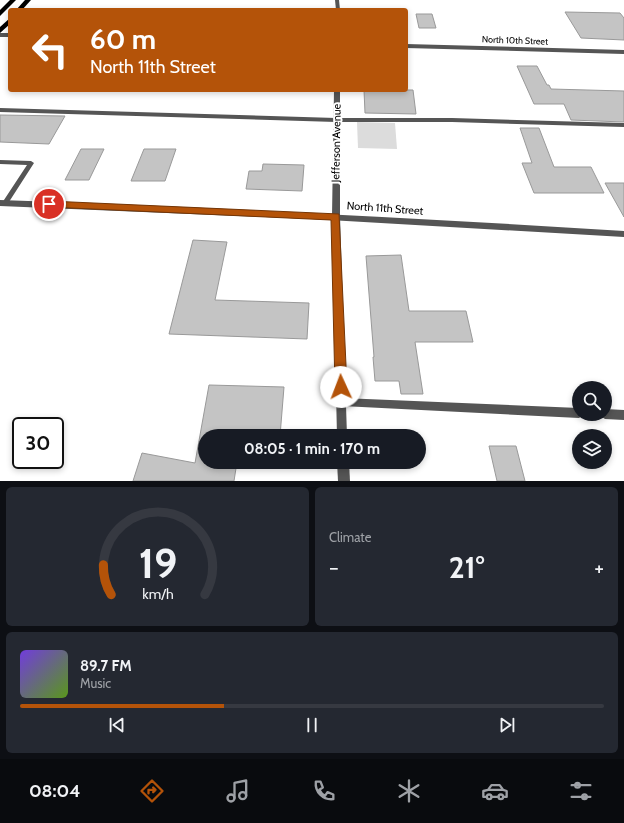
<!DOCTYPE html>
<html lang="en">
<head>
<meta charset="utf-8">
<style>
	body { margin:0; font-family:Cabin,sans-serif; background:#242831; color:#f1f3f6; height:100vh; display:flex; flex-direction:column; font-size:15px; white-space:nowrap }
	* { box-sizing:border-box; margin:0 }
	p { font-size:13px; color:#9ea1a6 }
	.icon { flex:none; width:22px; height:22px; fill:none; stroke:currentColor; stroke-width:2; stroke-linecap:round; stroke-linejoin:round }
	.map { position:relative; height:481px; overflow:hidden }
	.details { display:flex; flex-direction:column; gap:6px; padding:6px; background:#0d0f14; flex:1 }
	.details>* { flex:none }
	.hud { position:absolute; left:8px; top:8px; width:400px; height:84px; border-radius:4px; box-shadow:0 2px 6px #0003; background:#b45309; color:#fff; overflow:hidden }
	.tools { position:absolute; left:572px; top:381px; display:grid; gap:8px }
	.tools a { display:grid; place-items:center; width:40px; height:40px; border-radius:50%; background:#171b24; box-shadow:0 2px 6px #0003; font-size:20px }
	.speed { position:absolute; left:12px; top:417px; display:flex; gap:8px; font-size:20px; font-weight:700; text-align:center }
	.speed>* { display:grid; place-content:center; width:52px; height:52px; border-radius:50%; background:#171b24; box-shadow:0 2px 6px #0003; line-height:1 }
	.speed .limit { border:2px solid #111; border-radius:6px; background:#fff; color:#111 }
	.pin { position:absolute; display:grid; place-items:center; width:34px; height:34px; color:#fff; margin:-17px; border:2px solid #fff; border-radius:50%; box-shadow:0 1px 4px #0007 }
	.me { position:absolute; width:44px; margin:-22px; rotate:358deg; stroke-linejoin:round; filter:drop-shadow(0 0 3px #0008) }
	.turn { display:flex; align-items:center; gap:14px; height:84px; padding:0 16px; font-size:18px }
	.turn .icon { width:52px; height:52px; stroke-width:2.5 }
	.turn b { display:block; font-size:28px; line-height:34px }
	.big { font-size:30px; font-weight:800; line-height:1.1 }
	.details .widget { flex:1; display:flex; flex-direction:column; justify-content:center; gap:6px; min-width:0; padding:0 14px; border-radius:6px; background:#242831 }
	.details .dial { align-items:center; gap:0 }
	.dial svg { height:104px; overflow:visible; fill:none; stroke:#363941; stroke-width:7; stroke-linecap:round; text-anchor:middle }
	.dial text { fill:#f1f3f6; stroke:none }
	.song { display:flex; align-items:center; gap:12px }
	.cover { width:48px; height:48px; border-radius:6px; background:linear-gradient(135deg,hsl(260 70% 55%),hsl(90 70% 35%)) }
	.played { height:4px; border-radius:2px; background:linear-gradient(90deg,#b45309 35%,#363941 35%) }
	.keys { display:flex; justify-content:space-around; direction:ltr }
	.heat { display:flex; justify-content:space-between; align-items:center; font-size:22px; direction:ltr }
	.details .tiles { flex:1; display:grid; gap:6px; grid-template-columns:1fr 1fr }
	.widget:last-child { grid-column:span 2 }
	.trip { position:absolute; left:198px; top:429px; width:228px; height:40px; border-radius:20px; background:#171b24; box-shadow:0 2px 6px #0003; font-weight:800; line-height:40px; text-align:center }
	.dock { display:flex; height:64px; justify-content:space-around; align-items:center; background:#090b0e; color:#9ea1a6 }
	.dock .icon { width:28px; height:28px }
	.dock .active { color:#b45309 }
	.dock b { font-size:18px; color:#f1f3f6 }
	.map>svg:first-child { display:block }
	.green { fill:#dcdcdc }
	.building { fill:#c4c4c4; stroke:#999 }
	.lines { fill:none; stroke-linecap:round; stroke-linejoin:round }
	.service { fill:#555; fill-rule:evenodd }
	.minor { fill:#555; fill-rule:evenodd }
	.tertiary { fill:#555; fill-rule:evenodd }
	.primary { fill:#000; fill-rule:evenodd }
	.route { fill:#b45309; stroke:#753606 }
	.labels { text-anchor:middle; dominant-baseline:central; stroke-width:4; stroke-linejoin:round; paint-order:stroke }
	.far-street-label { font-size:9px; fill:#000; stroke:#fff }
	.street-label { font-size:11px; fill:#000; stroke:#fff }
</style>
</head>
<body>
<div class="map">
<svg width="624" height="481" viewBox="0 0 624 481">
	<rect width="100%" height="100%" fill="#fff"/>
	<!-- green -->
	<polygon class="green" points="357,122 395,123 397,149 358,148"/>
	<!-- building -->
	<g class="building">
		<polygon points="565,12 620,13 624,18 624,40 581,38"/>
		<polygon points="416,14 432,14 436,28 419,28"/>
		<polygon points="517,66 537,66 547,85 549,85 551,89 624,91 624,122 571,120 564,104 534,104"/>
		<polygon points="364,90 413,90 416,114 365,113"/>
		<polygon points="0,115 65,116 49,144 0,142"/>
		<polygon points="520,128 539,128 554,167 591,167 604,193 534,193 522,163 532,163"/>
		<polygon points="81,149 104,149 89,180 65,180"/>
		<polygon points="144,149 176,149 165,181 131,181"/>
		<polygon points="263,164 304,165 302,191 246,189 249,171 262,171"/>
		<polygon points="605,183 624,183 624,217"/>
		<polygon points="193,240 227,242 215,300 309,303 307,339 169,334"/>
		<polygon points="401,255 409,311 466,311 473,342 415,342 423,394 401,394 399,381 375,381 373,357 374,357 366,256"/>
		<polygon points="209,385 284,387 280,436 240,434 240,436 205,436 205,462 237,462 234,481 133,481 142,453 195,463"/>
		<polygon points="489,446 516,446 525,481 497,481"/>
	</g>
	<g class="lines">
		<!-- service -->
		<g class="service">
			<polygon points="0,108 336,118 452,118 624,123 624,127 452,122 336,122 0,112"/>
			<polygon points="0,160 31,161 34,163 7,205 5,205 2,203 27,165 0,164"/>
			<polygon points="342,398 579,408 579,414 583,414 582,416 579,418 342,406 339,405 338,402 339,399"/>
			<polygon points="605,409 624,410 624,420 605,419 602,417 600,414 605,414"/>
		</g>
		<!-- minor -->
		<g class="minor">
			<polygon points="335,0 339,0 340,10 336,10"/>
			<rect x="0" y="33" width="10" height="4"/>
			<polygon points="406,44 624,50 624,54 406,48"/>
			<polygon points="334,90 340,90 340,216 347,436 337,436 332,216"/>
			<polygon points="337,462 349,462 350,481 338,481"/>
		</g>
		<!-- tertiary -->
		<path class="tertiary" d="M 0,200 C 208,207 416,218 624,231 L 624,237 L 312,219 L 0,206 Z"/>
		<!-- primary -->
		<g class="primary">
			<polygon points="10,0 16,0 0,16 0,10"/>
			<polygon points="25,0 31,0 22,10 16,10"/>
			<polygon points="10,18 10,24 0,33 0,27"/>
		</g>
	</g>
	<!-- route -->
	<polygon class="route" points="49,201 339,214 347,387 345,391 341,393 337,391 335,387 331,220 49,207 45,204"/>
	<g class="labels">
		<!-- far-street labels -->
		<g class="far-street-label">
			<text transform="translate(515 40) rotate(2)">North 10th Street</text>
		</g>
		<!-- street labels -->
		<g class="street-label">
			<text transform="translate(336 143) rotate(-89)">Jefferson Avenue</text>
			<text transform="translate(385 208) rotate(4)">North 11th Street</text>
		</g>
	</g>
</svg>
<div class="tools">
<a><svg class="icon" aria-label="search" viewBox="0 0 24 24"><circle cx="10" cy="10" r="6"/><path d="M15 15l6 6"/></svg></a>
<a><svg class="icon" aria-label="layers" viewBox="0 0 24 24"><path d="M12 4l9 5-9 5-9-5zM3 14l9 5 9-5"/></svg></a>
</div>
<div class="speed"><div class="limit">30</div></div>
<div class="pin" style="left:49px;top:204px;background:#d93025"><svg class="icon" aria-label="arrive" viewBox="0 0 24 24"><path d="M6 21V4h12l-3 4 3 4H6"/></svg></div>
<svg class="me" style="left:341px;top:387px" viewBox="-20 -20 40 40"><circle r="19" fill="#fff"/><path d="M0-13L10 11 0 6-10 11z" fill="#b45309"/></svg>
<div class="trip">08:05 · 1 min · 170 m</div>
<div class="hud">
<div class="turn"><svg class="icon" aria-label="left" viewBox="0 0 24 24"><path d="M17 20v-9H6M10 6l-5 5 5 5"/></svg><div><b>60 m</b>North 11th Street</div></div>
</div>
</div>
<section class="details">
<div class="tiles">
<div class="widget dial"><svg viewBox="0 0 100 80">
<path d="M14 69A42 42 0 1 1 86 69"/>
<path d="M14 69A42 42 0 0 1 8 46" stroke="#b45309"/>
<text x="50" y="56" font-size="32" font-weight="700">19</text>
<text x="50" y="72" font-size="11">km/h</text>
</svg></div>
<div class="widget"><p>Climate</p>
<div class="heat"><a>−</a><b class="big">21°</b><a>+</a></div>
</div>
<div class="widget">
<div class="song"><i class="cover"></i><div><b>89.7 FM</b><p>Music</p></div></div>
<div class="played"></div>
<div class="keys"><svg class="icon" aria-label="previous" viewBox="0 0 24 24"><path d="M18 5L8 12l10 7zM5 5v14"/></svg><svg class="icon" aria-label="pause" viewBox="0 0 24 24"><path d="M8 5v14M16 5v14"/></svg><svg class="icon" aria-label="next" viewBox="0 0 24 24"><path d="M6 5l10 7-10 7zM19 5v14"/></svg></div>
</div>
</div>
</section>
<nav class="dock">
<b>08:04</b>
<svg class="icon active" aria-label="directions" viewBox="0 0 24 24"><path d="M12 3l9 9-9 9-9-9zM9 14v-3h6M13 9l2 2-2 2"/></svg>
<svg class="icon" aria-label="music" viewBox="0 0 24 24"><path d="M9 18V5l10-2v13"/><circle cx="6" cy="18" r="3"/><circle cx="16" cy="16" r="3"/></svg>
<svg class="icon" aria-label="phone" viewBox="0 0 24 24"><path d="M5 4h4l2 5-3 2q2 4 5 5l2-3 5 2v4C11 20 4 13 5 4z"/></svg>
<svg class="icon" aria-label="climate" viewBox="0 0 24 24"><path d="M12 3v18M4 7l16 10M4 17L20 7"/></svg>
<svg class="icon" aria-label="car" viewBox="0 0 24 24"><path d="M5 17H2v-5l4-1 3-4h7l3 4 3 1v5h-3M9 17h6M6 11h13"/><circle cx="7" cy="17" r="2"/><circle cx="17" cy="17" r="2"/></svg>
<svg class="icon" aria-label="filters" viewBox="0 0 24 24"><path d="M4 7h16M4 17h16"/><circle cx="9" cy="7" r="2"/><circle cx="15" cy="17" r="2"/></svg>
</nav>
</body>
</html>
